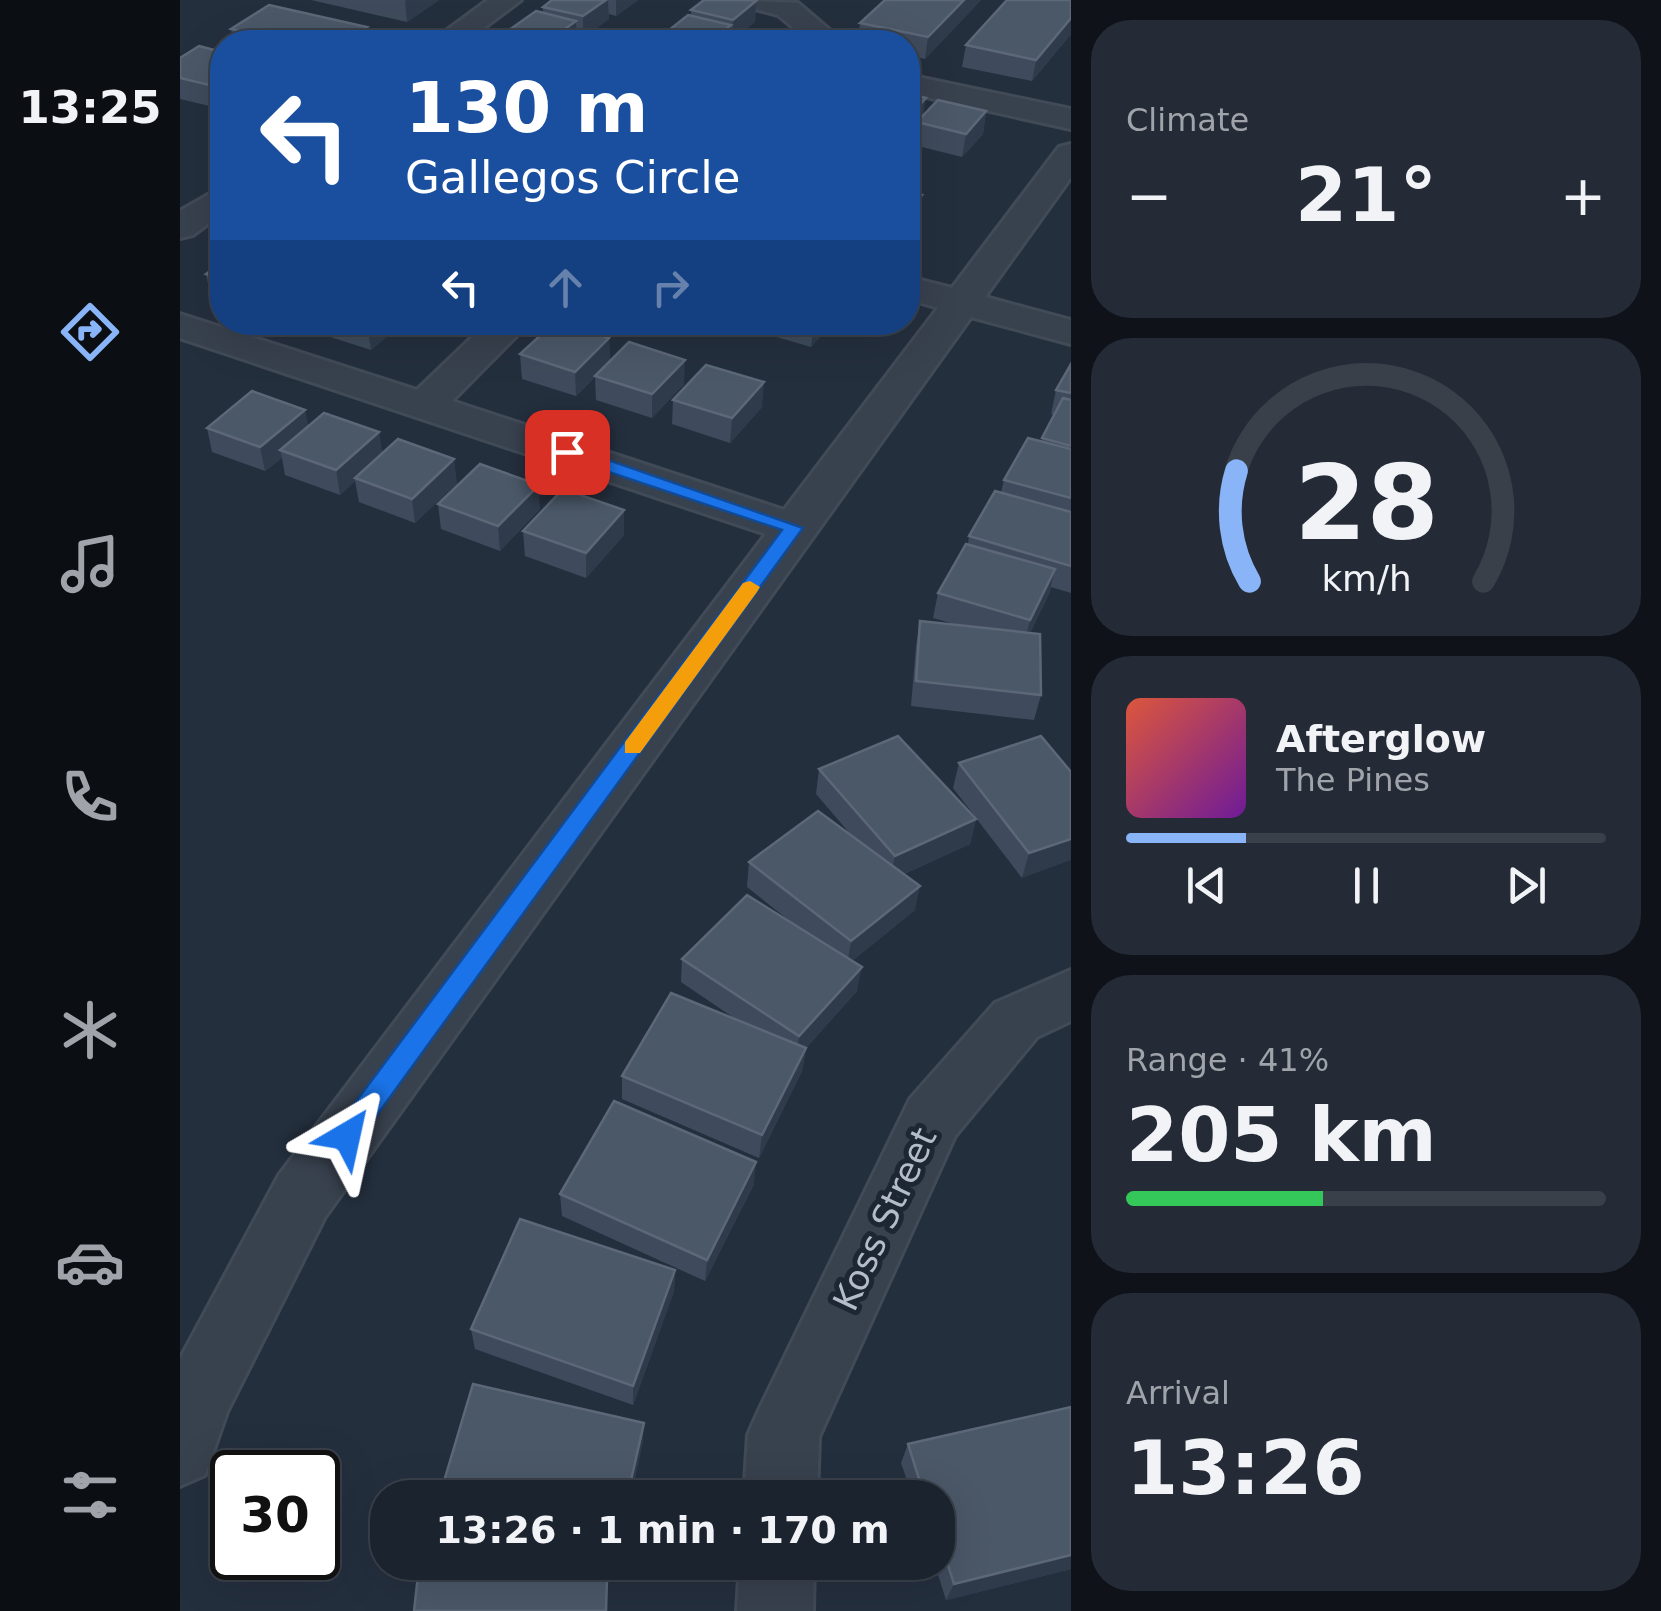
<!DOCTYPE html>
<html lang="en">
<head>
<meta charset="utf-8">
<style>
	body { margin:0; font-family:"DejaVu Sans",sans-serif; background:#242b36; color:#f1f3f6; height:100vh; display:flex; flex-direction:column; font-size:38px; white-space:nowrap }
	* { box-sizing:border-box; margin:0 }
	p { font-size:32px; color:#a0a4aa }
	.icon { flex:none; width:55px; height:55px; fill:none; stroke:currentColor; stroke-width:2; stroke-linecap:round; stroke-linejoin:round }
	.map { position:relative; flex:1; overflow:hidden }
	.panel { display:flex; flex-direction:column; gap:20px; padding:20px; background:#0f1319; width:590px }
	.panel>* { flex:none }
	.guide { position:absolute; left:30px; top:30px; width:710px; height:305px; border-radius:40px; box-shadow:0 10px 40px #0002,0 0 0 2px #39404a; background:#1a4fa0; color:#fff; overflow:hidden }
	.speed { position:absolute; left:30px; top:1450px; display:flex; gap:20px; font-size:50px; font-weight:700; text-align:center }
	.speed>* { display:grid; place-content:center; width:130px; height:130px; border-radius:50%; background:#1b232e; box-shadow:0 10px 40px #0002,0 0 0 2px #39404a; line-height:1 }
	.speed .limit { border:5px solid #111; border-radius:15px; background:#fff; color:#111 }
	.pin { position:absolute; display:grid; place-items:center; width:85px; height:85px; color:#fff; margin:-42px; border-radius:20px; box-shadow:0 5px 15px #0006 }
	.me { position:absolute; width:110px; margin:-55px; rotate:36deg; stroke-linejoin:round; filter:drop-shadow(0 0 8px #0008) }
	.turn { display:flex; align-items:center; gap:35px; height:210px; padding:0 30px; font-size:45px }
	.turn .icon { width:130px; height:130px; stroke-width:2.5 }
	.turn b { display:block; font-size:70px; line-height:85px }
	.lanes { display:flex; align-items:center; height:95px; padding:0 30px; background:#0003; justify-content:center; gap:50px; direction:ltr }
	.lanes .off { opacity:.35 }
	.big { font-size:75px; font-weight:700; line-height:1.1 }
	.panel .card { flex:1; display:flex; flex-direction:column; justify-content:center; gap:15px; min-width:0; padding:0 35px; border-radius:40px; background:#242b36 }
	.panel .dial { align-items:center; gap:0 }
	.dial svg { height:260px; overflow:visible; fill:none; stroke:#39404a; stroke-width:7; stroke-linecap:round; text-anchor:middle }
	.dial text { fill:#f1f3f6; stroke:none }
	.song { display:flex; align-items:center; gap:30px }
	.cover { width:120px; height:120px; border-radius:15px; background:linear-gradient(135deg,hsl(10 70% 55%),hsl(280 70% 35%)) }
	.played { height:10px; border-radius:5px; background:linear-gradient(90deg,#8ab4f8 25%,#39404a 25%) }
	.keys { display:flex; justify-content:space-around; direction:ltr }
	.heat { display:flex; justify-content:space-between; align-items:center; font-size:55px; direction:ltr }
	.charge { height:15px; border-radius:8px; background:linear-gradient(90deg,#34c759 41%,#39404a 0) }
	.trip { position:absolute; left:190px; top:1480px; width:585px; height:100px; border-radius:40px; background:#1b232e; box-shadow:0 10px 40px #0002,0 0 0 2px #39404a; font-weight:700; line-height:100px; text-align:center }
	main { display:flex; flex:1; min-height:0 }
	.tab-bar { display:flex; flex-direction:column; width:180px; justify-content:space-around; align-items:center; background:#0b0e12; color:#a0a4aa }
	.tab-bar .icon { width:70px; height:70px }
	.tab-bar .on { color:#8ab4f8 }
	.tab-bar b { font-size:45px; color:#f1f3f6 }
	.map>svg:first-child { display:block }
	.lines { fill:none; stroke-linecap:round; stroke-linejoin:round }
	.street-casing { stroke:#414a57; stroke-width:6 }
	.street { fill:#38414e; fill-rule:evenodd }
	.wall { fill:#3f4b5c }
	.shaded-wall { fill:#2f3b4b }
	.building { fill:#4b5868; stroke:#5c6777; stroke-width:2.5 }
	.route { fill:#1a73e8; stroke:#114b97; stroke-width:2.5 }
	.slow { fill:#f59e0b }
	.labels { text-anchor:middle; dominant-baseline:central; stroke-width:10; stroke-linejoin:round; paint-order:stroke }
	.near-street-label { font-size:35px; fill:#b4bcc9; stroke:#1d2633 }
</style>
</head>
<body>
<main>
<nav class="tab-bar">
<b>13:25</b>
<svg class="icon on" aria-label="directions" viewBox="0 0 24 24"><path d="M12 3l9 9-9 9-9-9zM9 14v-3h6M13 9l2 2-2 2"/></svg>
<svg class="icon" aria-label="music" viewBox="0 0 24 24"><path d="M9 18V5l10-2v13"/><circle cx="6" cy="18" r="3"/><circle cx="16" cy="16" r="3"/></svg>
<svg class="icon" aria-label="phone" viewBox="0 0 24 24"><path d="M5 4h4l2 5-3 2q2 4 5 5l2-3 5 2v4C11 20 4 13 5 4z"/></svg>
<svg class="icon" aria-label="climate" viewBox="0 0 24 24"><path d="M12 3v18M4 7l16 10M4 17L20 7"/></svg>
<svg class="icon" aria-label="car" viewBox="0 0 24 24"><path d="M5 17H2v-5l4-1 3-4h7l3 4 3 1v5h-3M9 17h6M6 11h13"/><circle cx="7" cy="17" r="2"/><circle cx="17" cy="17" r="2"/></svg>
<svg class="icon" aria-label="filters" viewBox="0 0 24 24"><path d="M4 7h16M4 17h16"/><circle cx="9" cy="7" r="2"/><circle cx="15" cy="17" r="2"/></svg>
</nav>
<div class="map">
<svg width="891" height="1611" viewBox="0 0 891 1611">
	<rect width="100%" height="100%" fill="#242f3e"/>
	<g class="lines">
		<defs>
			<g id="street">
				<polygon points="308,0 341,0 285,42 251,42"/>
				<polygon points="560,0 618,3 652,32 646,42 616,42 621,34 598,15 564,6"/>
				<polygon points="728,75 891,109 891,129 728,93"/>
				<polygon points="891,144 891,177 805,297 891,320 891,344 791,317 145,1217 47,1412 25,1475 0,1486 0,1359 99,1175 586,534 0,338 0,314 237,390 308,322 350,322 272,401 604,510 758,308 728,299 728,277 772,288 879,147"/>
				<polygon points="42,187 42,213 13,235 0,238 0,211"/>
				<polygon points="891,970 891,1021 857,1037 775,1136 639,1437 637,1498 564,1498 568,1435 579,1410 730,1099 815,1003"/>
				<polygon points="560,1562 634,1562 633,1611 557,1611"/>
			</g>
		</defs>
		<!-- street casing -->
		<use href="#street" class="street-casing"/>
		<!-- street -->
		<use href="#street" class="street"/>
	</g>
	<!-- wall -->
	<g class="wall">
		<polygon points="131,0 259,0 227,22"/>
		<polygon points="372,0 458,0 436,16 429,14 429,19 403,38 397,36 396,42 310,42 329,38 329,30 363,13 363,7"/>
		<polygon points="705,0 801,0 745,59 728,55 728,42 678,42 680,23"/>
		<polygon points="891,0 891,34 852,81 782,67 786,45"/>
		<polygon points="576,1 575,22 552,41 550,40 550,42 479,42 484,41 484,34 511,16 511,10"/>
		<polygon points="187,27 189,42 53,42 51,29"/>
		<polygon points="42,52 42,109 0,99 0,58"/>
		<polygon points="728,93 744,115 806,111 803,134 782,157 734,145 736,127 728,136"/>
		<polygon points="42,262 42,301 31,298 26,274"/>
		<polygon points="139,322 224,322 191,350 141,334"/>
		<polygon points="536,322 561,322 555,328"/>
		<polygon points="577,322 653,322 631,347 576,331"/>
		<polygon points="429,338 430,362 504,384 472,418 416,400 415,377 396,396 342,379 340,354"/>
		<polygon points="891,364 891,593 871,587 869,594 850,633 861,695 854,720 731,706 736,646 740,621 778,625 753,618 758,593 788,544 789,536 821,492 824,480 861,441 874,415 871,414 876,390"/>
		<polygon points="493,400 582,407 550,443 492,424"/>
		<polygon points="128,426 199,432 202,453 277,483 235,523 179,502 175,481 160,495 105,475 102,458 85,471 32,452 27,428"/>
		<polygon points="258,504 360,509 320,551 261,529"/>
		<polygon points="444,510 444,535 406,578 345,556 343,531"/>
		<polygon points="779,763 891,772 842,878 773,788"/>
		<polygon points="639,769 796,819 790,844 724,874 735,910 672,961 677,991 626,1048 622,1071 579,1158 442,1099 442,1076 557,1020 501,982 502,959 616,926 567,887 569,862 672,836 636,794"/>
		<polygon points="574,1184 525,1281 382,1216 380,1194"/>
		<polygon points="495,1270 494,1291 453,1405 295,1349 291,1329"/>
		<polygon points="891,1407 891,1569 766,1600 754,1562 758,1562 758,1498 733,1498 721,1463 728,1444"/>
		<polygon points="378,1562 436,1562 433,1576"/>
	</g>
	<!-- shaded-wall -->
	<g class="shaded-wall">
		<polygon points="226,0 259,0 227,22 225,1"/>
		<polygon points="426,0 428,0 429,19 403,38 403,16"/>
		<polygon points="436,0 458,0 436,16"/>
		<polygon points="784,0 801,0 745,59 748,37"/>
		<polygon points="576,1 575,22 552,41 553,20"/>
		<polygon points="891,18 891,34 852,81 856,60"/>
		<polygon points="396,21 397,42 370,42 370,40"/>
		<polygon points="551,25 550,42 529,42"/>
		<polygon points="187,27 189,42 164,42"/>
		<polygon points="746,98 743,120 737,122 736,127 728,136 728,117"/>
		<polygon points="806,111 803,134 782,157 786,134"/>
		<polygon points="742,195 739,218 728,231 728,211"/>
		<polygon points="192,322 224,322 191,350 187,326"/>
		<polygon points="634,322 653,322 631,347 634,323"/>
		<polygon points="429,338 430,362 396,396 395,372"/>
		<polygon points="505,360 504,384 472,418 472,394"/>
		<polygon points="584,382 582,407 550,443 552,418"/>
		<polygon points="125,410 130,434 100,450 102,458 85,471 80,447"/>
		<polygon points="199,432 202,456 175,478 175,481 160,495 156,470"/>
		<polygon points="274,459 277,483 235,523 232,499"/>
		<polygon points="359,485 360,509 320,551 318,526"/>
		<polygon points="444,510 444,535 406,578 406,553"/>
		<polygon points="875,569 869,594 844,645 850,620"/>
		<polygon points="796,819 790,844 710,880 715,856"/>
		<polygon points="891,839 891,860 842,878 849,853"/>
		<polygon points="740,886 735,910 667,965 671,941"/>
		<polygon points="682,967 677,991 616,1059 619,1036"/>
		<polygon points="626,1048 622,1071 579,1158 582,1135"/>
		<polygon points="576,1162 574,1184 525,1281 527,1260"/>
		<polygon points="495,1270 494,1291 453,1405 453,1386"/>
		<polygon points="464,1423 463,1442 451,1498 447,1498"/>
		<polygon points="891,1555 891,1569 766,1600 774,1584"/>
	</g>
	<!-- building -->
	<g class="building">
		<polygon points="372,0 426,0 403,16 363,7"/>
		<polygon points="524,0 570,0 576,1 553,20 511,10"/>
		<polygon points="705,0 784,0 748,37 680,23"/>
		<polygon points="827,0 891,0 891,18 856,60 786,45"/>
		<polygon points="89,5 187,27 164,42 110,42 51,29"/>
		<polygon points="356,11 396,21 370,40 329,30"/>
		<polygon points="508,15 551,25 529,42 520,42 484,34"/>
		<polygon points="320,36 350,42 310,42"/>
		<polygon points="19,46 42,52 42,88 0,78 0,58"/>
		<polygon points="728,93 746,98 728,117"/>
		<polygon points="758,100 806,111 786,134 737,122"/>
		<polygon points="728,191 742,195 728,211"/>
		<polygon points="42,262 42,279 26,274"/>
		<polygon points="375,322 378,322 429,338 395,372 340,354"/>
		<polygon points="449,342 505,360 472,394 415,376"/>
		<polygon points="891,364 891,393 876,390"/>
		<polygon points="526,365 584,382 552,418 493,400"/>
		<polygon points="72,391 125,410 80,447 27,428"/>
		<polygon points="883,398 891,400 891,446 862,438"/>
		<polygon points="144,413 199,432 156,470 100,450"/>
		<polygon points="848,438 891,449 891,498 824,480"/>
		<polygon points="218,439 274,459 232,499 175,478"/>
		<polygon points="300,464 359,485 318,526 258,504"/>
		<polygon points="383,489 444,510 406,553 343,531"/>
		<polygon points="815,491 891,512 891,566 789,536"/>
		<polygon points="786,544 875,569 850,620 758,593"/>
		<polygon points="740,621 860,634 861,695 736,681"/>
		<polygon points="718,736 796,819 715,856 639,769"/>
		<polygon points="861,736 891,772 891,839 849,853 779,763"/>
		<polygon points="638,811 740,886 671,941 569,862"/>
		<polygon points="567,895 682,967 619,1036 502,959"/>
		<polygon points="491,993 626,1048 582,1135 442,1076"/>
		<polygon points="434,1101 576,1162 527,1260 380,1194"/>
		<polygon points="340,1219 495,1270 453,1386 291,1329"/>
		<polygon points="293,1384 464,1423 447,1498 259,1498"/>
		<polygon points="891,1407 891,1555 774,1584 758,1534 758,1498 745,1498 728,1444"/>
		<polygon points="238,1575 427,1579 426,1611 234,1611"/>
	</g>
	<!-- route -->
	<polygon class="route" points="381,448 394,448 623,528 176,1144 167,1147 157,1144 153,1136 157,1127 602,530 381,456"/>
	<!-- slow -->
	<polygon class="slow" points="570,581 580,587 577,592 460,753 445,753 445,742 563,583"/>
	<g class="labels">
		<!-- near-street labels -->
		<g class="near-street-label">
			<text transform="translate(705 1219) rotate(-65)">Koss Street</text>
		</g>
	</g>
</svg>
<div class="speed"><div class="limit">30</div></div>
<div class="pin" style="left:387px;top:452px;background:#d93025"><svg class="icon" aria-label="arrive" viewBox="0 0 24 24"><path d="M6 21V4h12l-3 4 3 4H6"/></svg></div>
<svg class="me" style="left:167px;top:1136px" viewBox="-20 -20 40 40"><path d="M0-17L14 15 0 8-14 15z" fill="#1a73e8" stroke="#fff" stroke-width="4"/></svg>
<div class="trip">13:26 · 1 min · 170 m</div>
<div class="guide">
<div class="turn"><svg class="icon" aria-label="left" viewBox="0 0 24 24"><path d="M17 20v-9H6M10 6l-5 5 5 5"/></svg><div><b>130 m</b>Gallegos Circle</div></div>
<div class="lanes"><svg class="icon" aria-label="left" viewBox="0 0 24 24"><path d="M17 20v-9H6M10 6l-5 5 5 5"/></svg><svg class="icon off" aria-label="ahead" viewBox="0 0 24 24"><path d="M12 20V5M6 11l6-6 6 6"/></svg><svg class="icon off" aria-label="right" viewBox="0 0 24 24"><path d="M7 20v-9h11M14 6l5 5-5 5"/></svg></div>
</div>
</div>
<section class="panel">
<div class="card"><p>Climate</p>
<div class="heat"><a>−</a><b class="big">21°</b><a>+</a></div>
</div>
<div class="card dial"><svg viewBox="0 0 100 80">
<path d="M14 69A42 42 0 1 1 86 69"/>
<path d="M14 69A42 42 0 0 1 10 35" stroke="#8ab4f8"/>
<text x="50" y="56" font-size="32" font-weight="700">28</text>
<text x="50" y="72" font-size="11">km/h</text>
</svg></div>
<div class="card">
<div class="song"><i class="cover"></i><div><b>Afterglow</b><p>The Pines</p></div></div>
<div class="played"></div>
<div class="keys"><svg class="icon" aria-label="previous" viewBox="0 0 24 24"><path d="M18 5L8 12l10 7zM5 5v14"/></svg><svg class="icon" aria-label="pause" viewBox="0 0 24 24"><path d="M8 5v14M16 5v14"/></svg><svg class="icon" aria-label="next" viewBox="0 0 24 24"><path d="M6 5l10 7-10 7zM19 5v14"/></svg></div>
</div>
<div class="card"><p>Range · 41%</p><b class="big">205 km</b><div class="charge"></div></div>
<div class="card"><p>Arrival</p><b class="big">13:26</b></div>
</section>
</main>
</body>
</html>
